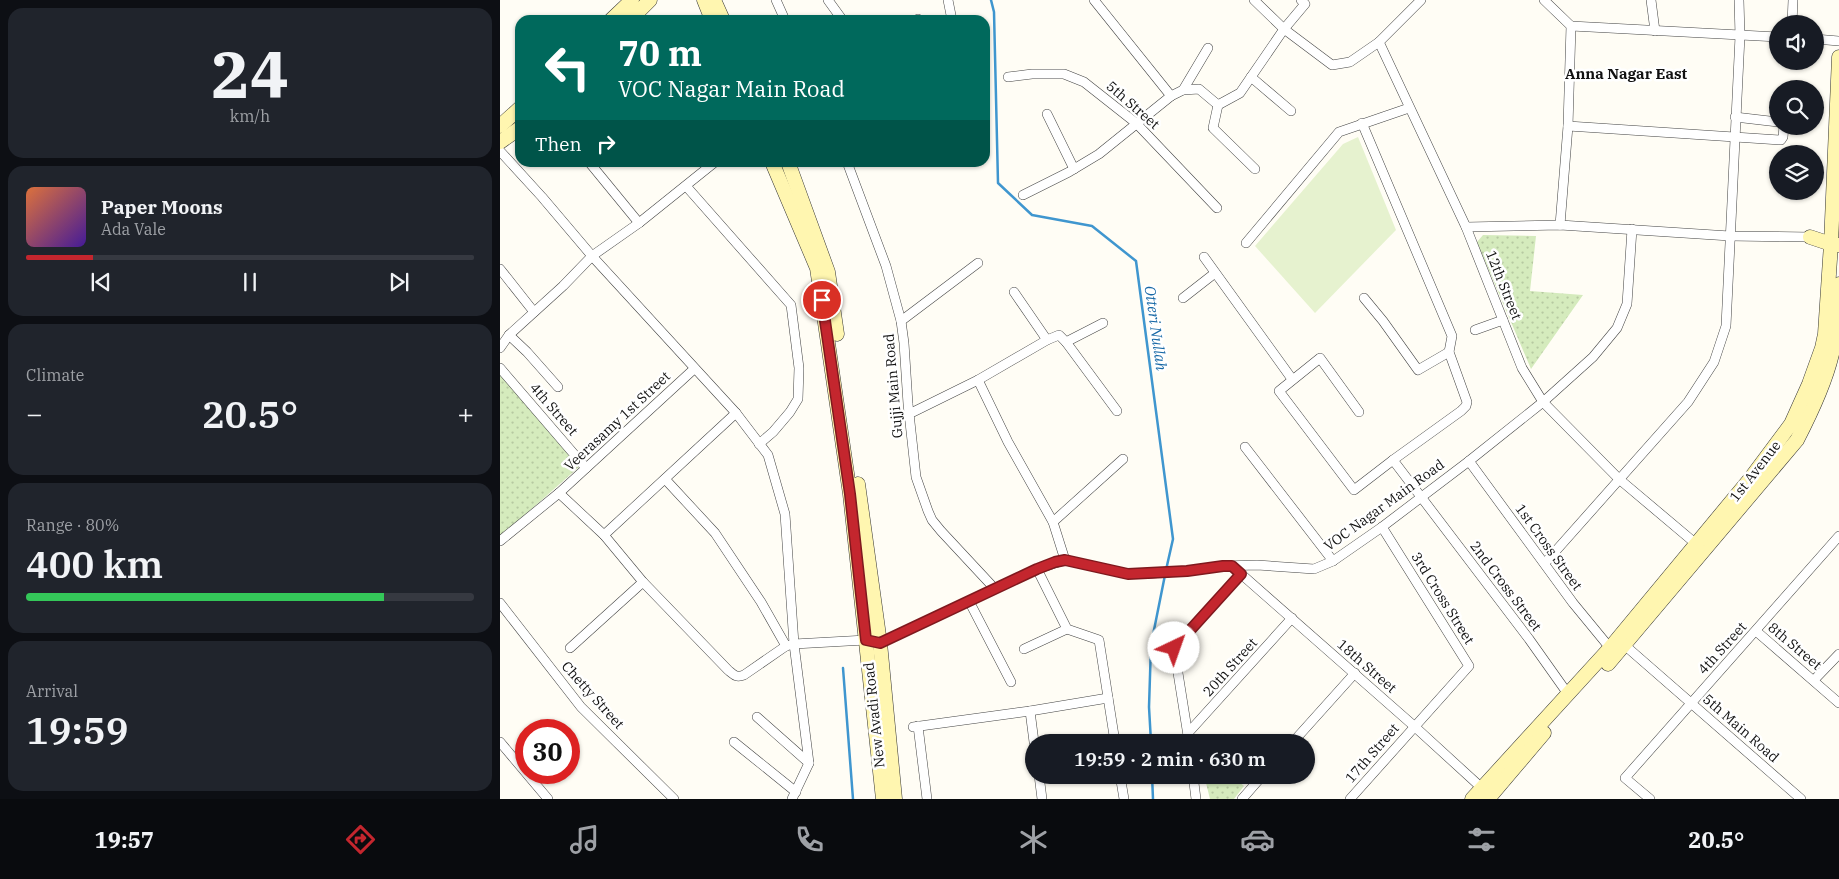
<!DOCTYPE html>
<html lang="en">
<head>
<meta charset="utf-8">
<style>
	body { margin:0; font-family:"IBM Plex Serif",serif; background:#20242c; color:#f1f3f6; height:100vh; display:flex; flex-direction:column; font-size:19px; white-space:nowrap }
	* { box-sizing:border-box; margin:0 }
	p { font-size:16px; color:#9ea1a6 }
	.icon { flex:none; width:28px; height:28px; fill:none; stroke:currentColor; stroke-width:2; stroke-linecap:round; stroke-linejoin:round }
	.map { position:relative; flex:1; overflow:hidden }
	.details { display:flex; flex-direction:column; gap:8px; padding:8px; background:#0d0f14; width:500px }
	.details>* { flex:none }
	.hud { position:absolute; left:15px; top:15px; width:475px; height:152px; border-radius:15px; box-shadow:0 1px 4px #0004; background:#00695c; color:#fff; overflow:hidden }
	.fabs { position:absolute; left:1269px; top:15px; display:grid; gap:10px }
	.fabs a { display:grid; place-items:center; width:55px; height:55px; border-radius:50%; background:#171b24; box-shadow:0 1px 4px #0004; font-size:25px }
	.speed { position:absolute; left:15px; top:719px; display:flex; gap:10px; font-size:25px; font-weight:700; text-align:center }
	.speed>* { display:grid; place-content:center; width:65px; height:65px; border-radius:50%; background:#171b24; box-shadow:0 1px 4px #0004; line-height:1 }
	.speed .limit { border:8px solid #d22; background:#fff; color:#111 }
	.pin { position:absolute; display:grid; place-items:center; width:42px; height:42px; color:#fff; margin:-21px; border:2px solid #fff; border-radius:50%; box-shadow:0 1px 5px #0007 }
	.me { position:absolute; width:55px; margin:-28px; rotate:42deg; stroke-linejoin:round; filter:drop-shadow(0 0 4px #0008) }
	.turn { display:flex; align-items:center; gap:18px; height:105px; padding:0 20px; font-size:22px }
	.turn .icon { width:65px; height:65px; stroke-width:2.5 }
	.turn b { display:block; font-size:35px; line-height:42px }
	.then { display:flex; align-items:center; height:48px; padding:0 20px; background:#0003; gap:10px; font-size:19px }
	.big { font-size:38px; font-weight:600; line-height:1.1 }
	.details .card { flex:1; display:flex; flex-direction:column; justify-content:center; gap:8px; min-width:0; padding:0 18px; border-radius:15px; background:#20242c }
	.details .dial { align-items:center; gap:0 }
	.dial b { font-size:65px; line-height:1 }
	.song { display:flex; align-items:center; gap:15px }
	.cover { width:60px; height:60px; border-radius:8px; background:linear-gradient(135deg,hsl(20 70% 55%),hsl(260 70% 35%)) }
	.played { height:5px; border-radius:2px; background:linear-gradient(90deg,#c4262e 15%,#363941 15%) }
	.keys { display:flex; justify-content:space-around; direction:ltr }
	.heat { display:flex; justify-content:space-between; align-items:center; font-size:28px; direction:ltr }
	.charge { height:8px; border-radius:4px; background:linear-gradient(90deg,#34c759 80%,#363941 0) }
	.trip { position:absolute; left:525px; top:734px; width:290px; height:50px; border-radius:25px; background:#171b24; box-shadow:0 1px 4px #0004; font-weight:600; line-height:50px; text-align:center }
	.menu { display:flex; height:80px; justify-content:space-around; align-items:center; background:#090b0e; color:#9ea1a6 }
	.menu .icon { width:35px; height:35px }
	.menu .on { color:#c4262e }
	.menu b { font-size:22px; color:#f1f3f6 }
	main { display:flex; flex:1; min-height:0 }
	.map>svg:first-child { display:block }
	.park { fill:url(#park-dots) }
	.pitch { fill:#e6f2cf }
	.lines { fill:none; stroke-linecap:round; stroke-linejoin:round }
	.stream { stroke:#3f96cf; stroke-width:2.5 }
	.street-casing { stroke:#444; stroke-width:10 }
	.secondary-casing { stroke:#333; stroke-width:15 }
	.street { stroke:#fff; stroke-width:9 }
	.secondary { stroke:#fff6b0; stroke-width:14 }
	.route-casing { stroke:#7f191e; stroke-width:12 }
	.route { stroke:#c4262e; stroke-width:9 }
	.labels { text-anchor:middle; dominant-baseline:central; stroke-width:5; stroke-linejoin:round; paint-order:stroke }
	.street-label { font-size:14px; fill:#111; stroke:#fff }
	.neighbourhood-label { font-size:15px; font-weight:bold; fill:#111; stroke:#fff }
	.water-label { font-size:15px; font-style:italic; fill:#1768a6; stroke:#fff }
</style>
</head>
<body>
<main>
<section class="details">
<div class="card dial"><b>24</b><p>km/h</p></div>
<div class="card">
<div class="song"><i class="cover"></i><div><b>Paper Moons</b><p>Ada Vale</p></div></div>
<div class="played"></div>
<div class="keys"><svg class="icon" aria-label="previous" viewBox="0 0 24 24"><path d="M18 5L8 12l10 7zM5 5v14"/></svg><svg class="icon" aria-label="pause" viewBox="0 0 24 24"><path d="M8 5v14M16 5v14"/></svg><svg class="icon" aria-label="next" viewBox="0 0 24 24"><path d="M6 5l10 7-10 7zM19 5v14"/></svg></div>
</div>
<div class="card"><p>Climate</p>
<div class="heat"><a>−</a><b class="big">20.5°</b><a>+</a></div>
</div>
<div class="card"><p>Range · 80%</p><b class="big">400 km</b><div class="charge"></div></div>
<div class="card"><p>Arrival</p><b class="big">19:59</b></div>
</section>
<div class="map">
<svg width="1339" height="799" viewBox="0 0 1339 799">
	<defs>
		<pattern id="park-dots" width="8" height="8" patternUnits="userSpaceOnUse" patternTransform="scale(1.25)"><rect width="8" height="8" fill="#d5ebbd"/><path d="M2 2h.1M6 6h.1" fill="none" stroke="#b6c8a1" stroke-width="1.8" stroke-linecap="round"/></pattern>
	</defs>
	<rect width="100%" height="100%" fill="#fffdf5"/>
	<!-- park -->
	<g class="park">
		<polygon points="983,235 1036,236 1030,291 1083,295 1031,369 977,242"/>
		<polygon points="0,372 80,466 0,537"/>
		<polygon points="704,775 731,775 744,786 734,799 710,799"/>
	</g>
	<!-- pitch -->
	<polygon class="pitch" points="858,137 896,230 815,313 755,246 843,144"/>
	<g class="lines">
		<!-- stream -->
		<g class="stream">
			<polyline points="491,0 494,12 498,183 532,215 592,226 636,261 673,539 666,570"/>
			<polyline points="343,668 353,799"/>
			<polyline points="651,742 649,707 651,645 665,575"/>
			<polyline points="652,775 653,799"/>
		</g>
		<defs>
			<g id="street">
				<polyline points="276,0 285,20"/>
				<polyline points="328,0 341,18"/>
				<polyline points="448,0 452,20"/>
				<polyline points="594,0 671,96 683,90 699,89 718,105 740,93 784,29 805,4 801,0"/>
				<polyline points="754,0 784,29 832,65 850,62 879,42"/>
				<polyline points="921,0 879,42 966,227 1022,368 1043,402 1119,479 1195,543"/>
				<polyline points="1044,0 1071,26 1068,126 1060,225"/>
				<polyline points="1151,0 1155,31"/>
				<polyline points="418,19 418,20"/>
				<polyline points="1292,24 1293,0"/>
				<polyline points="1071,26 1278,37"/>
				<polyline points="1315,39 1339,41"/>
				<polyline points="508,77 532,74 564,74 584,82 636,123 717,208"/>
				<polyline points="751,77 791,111"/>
				<polyline points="683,90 708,48"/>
				<polyline points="718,105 713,128 755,169"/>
				<polyline points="547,114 574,169"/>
				<polyline points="1235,117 1278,122"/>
				<polyline points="862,123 952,336 949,352 967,402 966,406 961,411 893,460 1029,639 1068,694"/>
				<polyline points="1068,126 1281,140 1283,137 1284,126"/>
				<polyline points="0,151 42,197 92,256 236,413 268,455 285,514 294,644 309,763 292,799"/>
				<polyline points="89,162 139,223"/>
				<polyline points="347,162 386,266 401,321 404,343 408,404 416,477 428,511 432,520 441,531 495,589"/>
				<polyline points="186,186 291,305 299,368 298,399 290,412 273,432 259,444"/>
				<polyline points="523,195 569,172 599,154 671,96"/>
				<polyline points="966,227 1060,225 1230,236 1310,237"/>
				<polyline points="746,243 839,132 909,108"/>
				<polyline points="704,257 792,379"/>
				<polyline points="0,269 34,312"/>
				<polyline points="514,292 547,340"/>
				<polyline points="683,298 715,273"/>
				<polyline points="864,298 883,321 918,370 949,352"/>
				<polyline points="401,321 478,263"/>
				<polyline points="975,330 1003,320"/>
				<polyline points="9,335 27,352 58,387"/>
				<polyline points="566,342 617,411"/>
				<polyline points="0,348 9,335 63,286 92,256 139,223 215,162"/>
				<polyline points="0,368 86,468"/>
				<polyline points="478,380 508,442 553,522 565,560"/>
				<polyline points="859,412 820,358 779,391 854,490 893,460"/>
				<polyline points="409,414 478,380 547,340 559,335 566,342 603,323"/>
				<polyline points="745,447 833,561"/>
				<polyline points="969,461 1073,603 1110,648"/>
				<polyline points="165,479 215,533 261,602 286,646"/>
				<path d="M 59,493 L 104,535 L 143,582 L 228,670 C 234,675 236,678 244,675 L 286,646 L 294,644 L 366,640 L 380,643 L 537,569 L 565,560 L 628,574 L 642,574 L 687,571 L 723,566 L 757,565 L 814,569 L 833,561 L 882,527 L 969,461 L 1043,402 L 1093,357 L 1117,328 L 1127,304 L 1132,229"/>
				<polyline points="553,522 623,459"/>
				<polyline points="104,535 236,413"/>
				<polyline points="0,541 59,493 194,369"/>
				<polyline points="1045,563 1188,402 1214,362 1226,326 1240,36 1239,0"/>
				<polyline points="732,566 914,726 984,790"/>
				<polyline points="537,569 567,629 599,640 615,742"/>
				<polyline points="469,601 511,682"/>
				<polyline points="0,603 81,707 174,799"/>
				<polyline points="1256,631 1339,703"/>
				<polyline points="1121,642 1301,799"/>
				<polyline points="70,648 143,582"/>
				<polyline points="524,649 567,629"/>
				<polyline points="1314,680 1339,654"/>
				<polyline points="530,711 534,742"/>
				<polyline points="257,717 309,763"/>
				<polyline points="418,726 427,799"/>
				<polyline points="413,727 530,711 608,698"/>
				<polyline points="688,733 792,618"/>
				<polyline points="0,742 48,799"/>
				<polyline points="234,742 296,792"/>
				<polyline points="689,742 674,648 741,574"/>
				<polyline points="793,742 855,673"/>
				<polyline points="539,775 542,799"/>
				<polyline points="620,775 624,799"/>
				<polyline points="693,775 696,799"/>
				<polyline points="742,799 763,775"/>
				<polyline points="850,799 969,666 882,527"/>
				<polyline points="1150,799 1125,778 1339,536"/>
			</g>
			<g id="secondary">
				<polyline points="204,0 212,20"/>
				<polyline points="214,0 223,20"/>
				<polyline points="111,20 132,0"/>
				<polyline points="130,20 150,0"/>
				<polyline points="0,126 20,108"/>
				<polyline points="0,142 20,128"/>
				<polyline points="272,162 317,268 350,494 383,799"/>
				<polyline points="288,162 328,272 337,334"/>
				<polyline points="1310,237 1331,244 1338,245"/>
				<polyline points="358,484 380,643 395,799"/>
				<path d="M 1108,664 L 1297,440 C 1311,413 1325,384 1332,354 C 1337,331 1337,307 1339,284"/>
				<polyline points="972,799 1110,648 1250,479 1291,424 1309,384 1322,348 1325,334 1331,244 1339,57"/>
				<polyline points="988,799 1044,733"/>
			</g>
		</defs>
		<!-- street casing -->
		<use href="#street" class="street-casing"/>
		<!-- secondary casing -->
		<use href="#secondary" class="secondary-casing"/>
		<!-- street -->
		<use href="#street" class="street"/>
		<!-- secondary -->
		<use href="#secondary" class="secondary"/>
	</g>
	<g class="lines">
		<defs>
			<polyline id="route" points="322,300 350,494 366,640 380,643 537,569 555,562 565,560 628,574 687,571 723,566 732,566 741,574 674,648"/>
		</defs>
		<!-- route casing -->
		<use href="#route" class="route-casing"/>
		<!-- route -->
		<use href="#route" class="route"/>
	</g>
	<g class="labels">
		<!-- street labels -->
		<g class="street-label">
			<text transform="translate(633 105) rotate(41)">5th Street</text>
			<text transform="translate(1004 285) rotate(68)">12th Street</text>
			<text transform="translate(393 386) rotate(-95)">Gujji Main Road</text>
			<text transform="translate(54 409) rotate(49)">4th Street</text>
			<text transform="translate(117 421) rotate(-43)">Veerasamy 1st Street</text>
			<text transform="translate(1255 471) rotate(-52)">1st Avenue</text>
			<text transform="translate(884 505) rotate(-36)">VOC Nagar Main Road</text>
			<text transform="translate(1049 547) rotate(54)">1st Cross Street</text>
			<text transform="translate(1006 586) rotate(53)">2nd Cross Street</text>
			<text transform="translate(943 598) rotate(58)">3rd Cross Street</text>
			<text transform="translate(1295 646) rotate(40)">8th Street</text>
			<text transform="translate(1222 648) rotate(-48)">4th Street</text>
			<text transform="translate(867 666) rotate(41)">18th Street</text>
			<text transform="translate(730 667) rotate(-48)">20th Street</text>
			<text transform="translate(93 695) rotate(48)">Chetty Street</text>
			<text transform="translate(374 715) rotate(-96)">New Avadi Road</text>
			<text transform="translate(1241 728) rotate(41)">5th Main Road</text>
			<text transform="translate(872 753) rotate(-49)">17th Street</text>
		</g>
		<!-- neighbourhood labels -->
		<g class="neighbourhood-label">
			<text x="1126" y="73">Anna Nagar East</text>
		</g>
		<!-- water labels -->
		<g class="water-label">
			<text transform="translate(656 328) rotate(82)">Otteri Nullah</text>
		</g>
	</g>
</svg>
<div class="fabs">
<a><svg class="icon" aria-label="sound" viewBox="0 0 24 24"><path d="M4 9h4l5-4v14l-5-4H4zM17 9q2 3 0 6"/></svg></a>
<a><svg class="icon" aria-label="search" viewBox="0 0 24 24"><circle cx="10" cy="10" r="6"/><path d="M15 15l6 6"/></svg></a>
<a><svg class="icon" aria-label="layers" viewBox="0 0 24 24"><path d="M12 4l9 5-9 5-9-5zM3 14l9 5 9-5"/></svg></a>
</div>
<div class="speed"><div class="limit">30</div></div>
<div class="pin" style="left:322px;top:300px;background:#d93025"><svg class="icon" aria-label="arrive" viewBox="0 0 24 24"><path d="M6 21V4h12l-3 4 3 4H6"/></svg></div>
<svg class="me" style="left:674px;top:648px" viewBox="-20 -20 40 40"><circle r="19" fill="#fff"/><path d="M0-13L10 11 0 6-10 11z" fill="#c4262e"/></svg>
<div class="trip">19:59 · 2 min · 630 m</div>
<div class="hud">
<div class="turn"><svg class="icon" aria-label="left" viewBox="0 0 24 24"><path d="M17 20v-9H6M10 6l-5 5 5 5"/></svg><div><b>70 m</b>VOC Nagar Main Road</div></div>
<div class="then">Then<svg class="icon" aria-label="right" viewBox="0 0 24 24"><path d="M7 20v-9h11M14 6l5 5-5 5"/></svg></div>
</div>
</div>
</main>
<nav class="menu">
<b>19:57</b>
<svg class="icon on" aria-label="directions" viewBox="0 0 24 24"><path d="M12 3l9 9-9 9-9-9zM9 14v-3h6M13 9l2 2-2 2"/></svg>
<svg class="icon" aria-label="music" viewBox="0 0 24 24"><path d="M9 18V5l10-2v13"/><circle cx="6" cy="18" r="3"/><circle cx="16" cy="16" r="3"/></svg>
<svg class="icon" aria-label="phone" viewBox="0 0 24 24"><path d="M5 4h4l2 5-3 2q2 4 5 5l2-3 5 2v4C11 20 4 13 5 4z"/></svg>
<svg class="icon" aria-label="climate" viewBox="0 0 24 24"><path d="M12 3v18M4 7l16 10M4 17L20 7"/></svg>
<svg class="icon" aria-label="car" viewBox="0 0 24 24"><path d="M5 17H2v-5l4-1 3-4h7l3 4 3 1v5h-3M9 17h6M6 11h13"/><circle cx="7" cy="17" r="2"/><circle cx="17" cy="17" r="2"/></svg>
<svg class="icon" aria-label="filters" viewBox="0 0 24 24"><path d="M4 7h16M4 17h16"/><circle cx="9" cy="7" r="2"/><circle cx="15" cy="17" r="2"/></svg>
<b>20.5°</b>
</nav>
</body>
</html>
